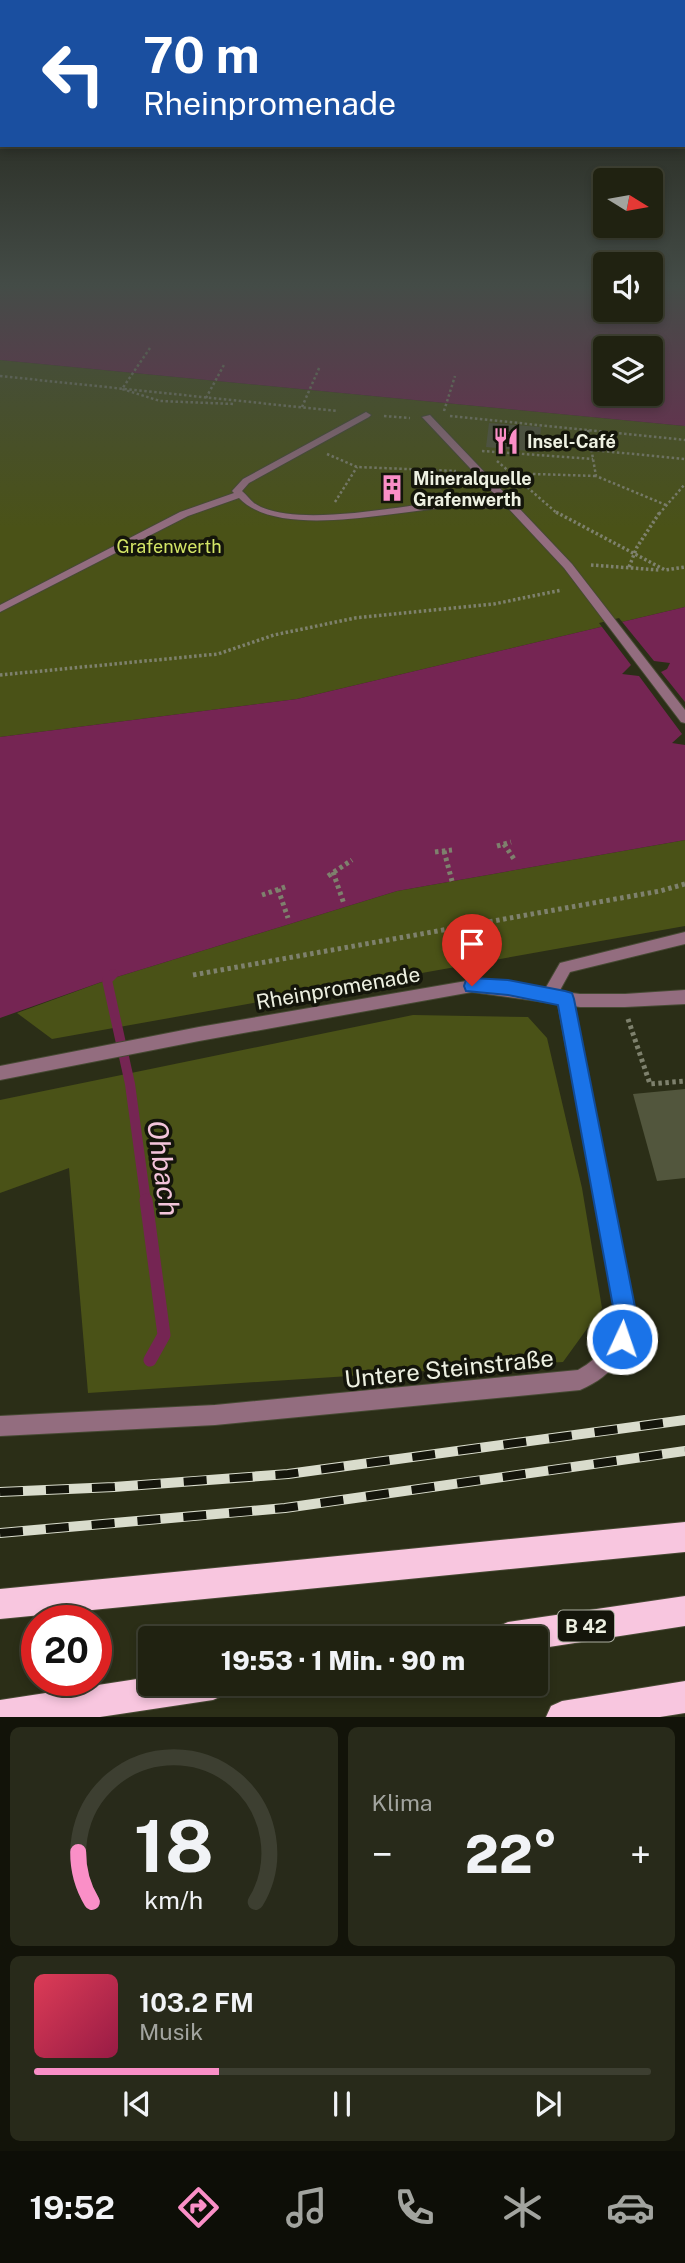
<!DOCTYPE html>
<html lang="de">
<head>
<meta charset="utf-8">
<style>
	body { margin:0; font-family:"Public Sans",sans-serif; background:#282a1a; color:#f1f3f6; height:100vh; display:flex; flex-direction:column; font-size:26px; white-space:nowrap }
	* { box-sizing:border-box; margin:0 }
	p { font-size:23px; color:#a2a49f }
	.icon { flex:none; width:38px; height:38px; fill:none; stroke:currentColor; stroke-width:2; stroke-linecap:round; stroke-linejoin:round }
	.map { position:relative; height:1717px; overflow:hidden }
	.side { display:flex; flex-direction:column; gap:10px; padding:10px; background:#121309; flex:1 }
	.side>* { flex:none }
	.hud { position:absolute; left:0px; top:0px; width:686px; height:147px; box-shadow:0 4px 10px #0003,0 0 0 2px #3d3f31; background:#1a4fa0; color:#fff; overflow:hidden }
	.needle { width:46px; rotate:101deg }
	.buttons { position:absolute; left:593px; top:168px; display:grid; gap:14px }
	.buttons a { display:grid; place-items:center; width:70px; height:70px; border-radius:7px; background:#202211; box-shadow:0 4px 10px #0003,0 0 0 2px #3d3f31; font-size:35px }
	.speed { position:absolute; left:21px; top:1605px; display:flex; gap:14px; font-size:35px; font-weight:700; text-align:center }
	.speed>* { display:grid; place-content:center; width:91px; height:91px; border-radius:50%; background:#202211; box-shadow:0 4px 10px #0003,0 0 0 2px #3d3f31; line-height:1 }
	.speed .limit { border:10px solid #d22; background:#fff; color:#111 }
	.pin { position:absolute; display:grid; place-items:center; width:60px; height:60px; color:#fff; margin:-72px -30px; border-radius:50% 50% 50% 0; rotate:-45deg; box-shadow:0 0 7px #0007 }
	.pin .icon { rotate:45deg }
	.me { position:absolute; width:77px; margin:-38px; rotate:3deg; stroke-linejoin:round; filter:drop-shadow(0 0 5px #0008) }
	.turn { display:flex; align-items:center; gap:24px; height:147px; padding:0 28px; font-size:32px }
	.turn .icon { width:91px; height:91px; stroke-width:2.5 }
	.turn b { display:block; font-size:49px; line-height:60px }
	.big { font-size:52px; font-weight:800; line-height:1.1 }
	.side .widget { flex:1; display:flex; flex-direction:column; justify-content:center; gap:10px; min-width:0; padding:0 24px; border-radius:10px; background:#282a1a }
	.side .dial { align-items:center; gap:0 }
	.dial svg { height:182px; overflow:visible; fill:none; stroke:#3d3f31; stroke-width:7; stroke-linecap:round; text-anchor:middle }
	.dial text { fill:#f1f3f6; stroke:none }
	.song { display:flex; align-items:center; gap:21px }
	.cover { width:84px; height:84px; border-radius:10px; background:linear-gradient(135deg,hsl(350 70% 55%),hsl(340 70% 35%)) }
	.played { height:7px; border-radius:4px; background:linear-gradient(90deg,#fa8fc7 30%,#3d3f31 30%) }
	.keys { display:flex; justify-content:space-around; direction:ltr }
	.heat { display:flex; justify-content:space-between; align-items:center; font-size:38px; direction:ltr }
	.side .tiles { flex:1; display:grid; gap:10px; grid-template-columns:1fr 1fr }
	.widget:last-child { grid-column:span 2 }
	.trip { position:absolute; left:138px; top:1626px; width:410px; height:70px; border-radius:7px; background:#202211; box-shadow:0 4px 10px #0003,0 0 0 2px #3d3f31; font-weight:800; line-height:70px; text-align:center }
	.menu { display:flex; height:112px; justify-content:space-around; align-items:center; background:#0d0e07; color:#a2a49f }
	.menu .icon { width:49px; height:49px }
	.menu .active { color:#fa8fc7 }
	.menu b { font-size:32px; color:#f1f3f6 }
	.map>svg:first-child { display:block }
	.green { fill:#4a5217 }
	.water { fill:#752553; fill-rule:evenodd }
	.pier { fill:#2b2e17 }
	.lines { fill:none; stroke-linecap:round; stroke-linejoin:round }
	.stream-far1 { stroke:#752553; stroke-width:10 }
	.stream { stroke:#752553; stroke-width:13 }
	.building { fill:#52563d }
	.service-casing { stroke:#464933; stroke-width:2 }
	.minor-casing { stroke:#464933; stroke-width:2 }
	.trunk-casing { stroke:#464933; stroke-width:2 }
	.path-far2 { stroke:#7e816d; stroke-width:2.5; stroke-dasharray:2.5 2.5; stroke-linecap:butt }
	.path-far1 { stroke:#7e816d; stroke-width:3.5; stroke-dasharray:2.5 2.5; stroke-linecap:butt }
	.path { stroke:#7e816d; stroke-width:5; stroke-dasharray:3.5 3.5; stroke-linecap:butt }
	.service { fill:#936d7f; fill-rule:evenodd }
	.minor { fill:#936d7f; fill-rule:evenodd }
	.trunk { fill:#f8c6df; fill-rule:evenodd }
	.rail-casing { stroke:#d9dccc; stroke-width:10 }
	.rail { stroke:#14150b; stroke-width:8; stroke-dasharray:23; stroke-linecap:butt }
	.route { fill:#1a73e8; stroke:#114b97; stroke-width:2 }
	.labels { text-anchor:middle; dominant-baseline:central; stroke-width:7; stroke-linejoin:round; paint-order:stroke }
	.far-poi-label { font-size:18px; font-weight:bold; fill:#edf0e1; stroke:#14150b; text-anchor:start }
	.far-park-label { font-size:18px; fill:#d3e566; stroke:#14150b }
	.shield { fill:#14150b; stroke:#acaea1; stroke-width:2 }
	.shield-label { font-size:19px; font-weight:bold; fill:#edf0e1 }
	.street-label { font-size:21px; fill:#edf0e1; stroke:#14150b }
	.near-street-label { font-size:24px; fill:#edf0e1; stroke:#14150b }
	.near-water-label { font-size:28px; font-style:italic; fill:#f3c4db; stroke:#14150b }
</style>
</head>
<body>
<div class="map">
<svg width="685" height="1717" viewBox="0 0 685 1717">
	<rect width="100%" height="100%" fill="#2b2e17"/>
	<!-- green -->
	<g class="green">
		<polygon points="0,360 685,426 685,607 297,699 0,737"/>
		<polygon points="685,840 685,926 52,1039 17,1013 107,980 397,891"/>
		<polygon points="413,1015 528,1017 547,1038 582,1188 602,1308 563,1362 88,1393 69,1168 0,1193 0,1100"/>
	</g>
	<!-- water -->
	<g class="water">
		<path d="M 0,288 L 605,288 L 606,310 L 651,310 L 651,288 L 685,288 L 685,426 L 0,360 ZM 606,348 L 651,348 L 651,394 L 606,394 Z"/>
		<polygon points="685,607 685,840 397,891 107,980 0,1018 0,737 297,699"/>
	</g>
	<!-- pier -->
	<polygon class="pier" points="619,618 654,661 670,663 667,669 661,672 685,702 685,745 672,743 682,734 639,676 622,674 631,665 599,623"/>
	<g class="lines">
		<!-- stream-far1 -->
		<polyline class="stream-far1" points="113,974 107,980 130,1084 146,1202"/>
		<!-- stream -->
		<polyline class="stream" points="146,1200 164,1335 150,1360"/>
	</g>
	<!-- building -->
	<g class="building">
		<polygon points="489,423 541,427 539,452 486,447"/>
		<polygon points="685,1089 685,1178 657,1181 633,1094"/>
	</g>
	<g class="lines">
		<defs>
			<g id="service">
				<path d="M 366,412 L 371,415 L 369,417 L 249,483 L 242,491 C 246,494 250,500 254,503 C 292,529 397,506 442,502 C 462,501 482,502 502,502 L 422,417 L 430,415 L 513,502 L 517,503 L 517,506 L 572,564 L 685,710 L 685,723 L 681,722 L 564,568 L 508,508 C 486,508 464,507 443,508 C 390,512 278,539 239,498 L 188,516 L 0,612 L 0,605 L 180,512 L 234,493 L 232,491 L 243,479 Z"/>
				<polygon points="685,932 685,944 570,972 554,1001 549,1003 544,1001 541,996 560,963"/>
				<path d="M 565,992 L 570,994 L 573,999 L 634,1312 C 630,1349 616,1375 580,1390 L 215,1425 L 0,1436 L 0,1416 L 215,1405 L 578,1370 C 603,1356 612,1340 616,1312 L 557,999 L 560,994 Z"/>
			</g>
			<polygon id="minor" points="472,980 580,994 625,994 685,990 685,1004 625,1007 580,1007 472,992 199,1041 0,1080 0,1066 199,1027"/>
			<g id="trunk">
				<polygon points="685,1522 685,1552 0,1619 0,1589"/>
				<polygon points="685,1596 685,1626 536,1649 536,1638 492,1638 497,1627 508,1622"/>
				<polygon points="150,1677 150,1684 229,1684 224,1695 213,1700 100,1717 0,1717 0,1700"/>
				<polygon points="685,1681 685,1713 660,1717 546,1717 551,1706 562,1701"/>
			</g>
		</defs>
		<!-- service casing -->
		<use href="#service" class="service-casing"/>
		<!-- minor casing -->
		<use href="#minor" class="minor-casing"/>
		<!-- trunk casing -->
		<use href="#trunk" class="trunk-casing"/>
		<!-- path-far2 -->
		<g class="path-far2">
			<polyline points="150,348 122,389 160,401 234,404"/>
			<polyline points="0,376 337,411"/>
			<polyline points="206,398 225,363"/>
			<polyline points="302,407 320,366"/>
			<polyline points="444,411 455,376"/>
			<polyline points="384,416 410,418"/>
			<polyline points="450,416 685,440"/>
			<polyline points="588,430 596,476 666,505"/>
			<polyline points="592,450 685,459"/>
			<polyline points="482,451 593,459"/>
			<polyline points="327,454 357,467 456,471"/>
			<polyline points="497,461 558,514"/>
			<polyline points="503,473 596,476"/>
			<polyline points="335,502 357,467"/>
			<polyline points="659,514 685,484"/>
		</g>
		<!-- path-far1 -->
		<g class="path-far1">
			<polyline points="556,512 665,570 685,567"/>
			<polyline points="591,565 659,570"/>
			<polyline points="629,567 637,547 660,512"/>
			<polyline points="0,675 218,654 274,635 355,618 494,604 562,590"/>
		</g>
		<!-- path -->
		<g class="path">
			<polyline points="504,844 514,859"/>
			<polyline points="497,846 511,842"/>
			<polyline points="444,851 452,881"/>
			<polyline points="435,852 452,850"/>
			<polyline points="333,872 344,904"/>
			<polyline points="328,876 352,860"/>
			<polyline points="278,889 288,918"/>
			<polyline points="262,895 288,886"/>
			<polyline points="193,975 660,891 685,884"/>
			<polyline points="628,1019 650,1084 685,1081"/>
		</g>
		<!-- service -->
		<use href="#service" class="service"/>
		<!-- minor -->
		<use href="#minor" class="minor"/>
		<!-- trunk -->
		<use href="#trunk" class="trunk"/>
		<defs>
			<g id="rail">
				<polyline points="0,1492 114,1487 288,1474 685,1420"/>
				<polyline points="0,1533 285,1508 685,1451"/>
			</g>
		</defs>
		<!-- rail casing -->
		<use href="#rail" class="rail-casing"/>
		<!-- rail -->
		<use href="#rail" class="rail"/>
	</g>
	<!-- sky -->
	<linearGradient id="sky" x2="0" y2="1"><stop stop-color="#18190d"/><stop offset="0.54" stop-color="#444c47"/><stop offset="1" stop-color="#444c47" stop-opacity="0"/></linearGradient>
	<rect width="685" height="529" fill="url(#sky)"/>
	<!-- route -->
	<polygon class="route" points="472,978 508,980 565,991 572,993 574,999 636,1312 630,1347 622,1350 614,1347 611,1339 614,1312 558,1005 508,995 466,991 464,986 466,980"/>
	<!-- icons -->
	<defs>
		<symbol id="restaurant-bare" viewBox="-9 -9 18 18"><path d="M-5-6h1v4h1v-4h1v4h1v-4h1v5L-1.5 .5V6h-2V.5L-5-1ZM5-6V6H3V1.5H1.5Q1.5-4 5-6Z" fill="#fa8fc7" stroke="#14150b" stroke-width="2.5" paint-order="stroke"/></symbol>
		<symbol id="building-bare" viewBox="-9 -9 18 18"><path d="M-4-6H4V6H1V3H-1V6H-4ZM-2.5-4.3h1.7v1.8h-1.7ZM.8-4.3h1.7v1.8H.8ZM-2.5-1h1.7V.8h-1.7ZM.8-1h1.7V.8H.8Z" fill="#fa8fc7" stroke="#14150b" stroke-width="2.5" paint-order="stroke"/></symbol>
	</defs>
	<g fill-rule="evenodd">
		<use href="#restaurant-bare" x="487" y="422" width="38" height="38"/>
		<use href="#building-bare" x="373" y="469" width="38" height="38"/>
	</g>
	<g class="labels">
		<!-- far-poi labels -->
		<g class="far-poi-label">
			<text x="527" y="441">Insel-Café</text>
			<text x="413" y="478">Mineralquelle<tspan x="413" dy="21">Grafenwerth</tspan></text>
		</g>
		<!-- far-park labels -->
		<g class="far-park-label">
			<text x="169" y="546">Grafenwerth</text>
		</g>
		<!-- shield labels -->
		<rect class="shield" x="558" y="1610.5" width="56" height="31" rx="5"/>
		<g class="shield-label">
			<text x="586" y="1626">B 42</text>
		</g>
		<!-- street labels -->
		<g class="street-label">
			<text transform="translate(338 988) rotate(-10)">Rheinpromenade</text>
		</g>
		<!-- near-street labels -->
		<g class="near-street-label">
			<text transform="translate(449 1368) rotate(-6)">Untere Steinstraße</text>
		</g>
		<!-- near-water labels -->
		<g class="near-water-label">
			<text transform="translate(164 1168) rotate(82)">Ohbach</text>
		</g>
	</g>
</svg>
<div class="buttons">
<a><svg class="needle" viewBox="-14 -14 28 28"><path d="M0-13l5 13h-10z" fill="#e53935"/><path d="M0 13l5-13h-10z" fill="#a2a49f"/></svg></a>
<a><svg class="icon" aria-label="sound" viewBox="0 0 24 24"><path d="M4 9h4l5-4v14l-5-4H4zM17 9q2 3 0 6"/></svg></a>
<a><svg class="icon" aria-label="layers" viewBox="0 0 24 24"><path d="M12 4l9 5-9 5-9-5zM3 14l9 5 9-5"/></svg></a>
</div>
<div class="speed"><div class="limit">20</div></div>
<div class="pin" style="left:472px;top:986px;background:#d93025"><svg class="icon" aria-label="arrive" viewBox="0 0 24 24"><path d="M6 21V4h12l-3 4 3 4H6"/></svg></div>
<svg class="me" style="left:622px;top:1339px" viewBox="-20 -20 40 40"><circle r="17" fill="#1a73e8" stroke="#fff" stroke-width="3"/><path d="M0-11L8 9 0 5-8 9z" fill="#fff"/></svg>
<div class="trip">19:53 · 1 Min. · 90 m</div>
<div class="hud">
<div class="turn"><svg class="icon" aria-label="left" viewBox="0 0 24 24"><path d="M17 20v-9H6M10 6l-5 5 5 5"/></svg><div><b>70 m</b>Rheinpromenade</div></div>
</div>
</div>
<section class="side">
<div class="tiles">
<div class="widget dial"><svg viewBox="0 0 100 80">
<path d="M14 69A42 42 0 1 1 86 69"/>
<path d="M14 69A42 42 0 0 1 8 47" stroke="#fa8fc7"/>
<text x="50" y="56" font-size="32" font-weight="700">18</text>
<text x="50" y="72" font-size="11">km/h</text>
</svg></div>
<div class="widget"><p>Klima</p>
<div class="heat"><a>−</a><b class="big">22°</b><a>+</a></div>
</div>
<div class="widget">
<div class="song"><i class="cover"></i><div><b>103.2 FM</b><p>Musik</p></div></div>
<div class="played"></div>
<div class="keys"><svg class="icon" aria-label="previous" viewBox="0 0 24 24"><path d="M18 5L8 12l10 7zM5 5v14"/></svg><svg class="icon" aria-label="pause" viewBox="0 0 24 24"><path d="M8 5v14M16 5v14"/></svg><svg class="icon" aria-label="next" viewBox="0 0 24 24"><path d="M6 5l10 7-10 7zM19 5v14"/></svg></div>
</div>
</div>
</section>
<nav class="menu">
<b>19:52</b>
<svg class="icon active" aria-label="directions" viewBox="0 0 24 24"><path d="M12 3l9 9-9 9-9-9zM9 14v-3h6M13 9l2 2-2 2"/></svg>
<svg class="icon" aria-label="music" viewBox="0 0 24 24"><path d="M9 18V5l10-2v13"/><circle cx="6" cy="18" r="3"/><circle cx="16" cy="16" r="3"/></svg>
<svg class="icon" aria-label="phone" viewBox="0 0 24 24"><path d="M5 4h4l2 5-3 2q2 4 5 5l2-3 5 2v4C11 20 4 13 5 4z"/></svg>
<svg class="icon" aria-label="climate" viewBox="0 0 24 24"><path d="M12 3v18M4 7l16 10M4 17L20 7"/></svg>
<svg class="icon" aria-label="car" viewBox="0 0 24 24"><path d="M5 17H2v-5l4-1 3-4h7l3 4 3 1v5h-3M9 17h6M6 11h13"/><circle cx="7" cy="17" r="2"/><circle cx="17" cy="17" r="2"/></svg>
</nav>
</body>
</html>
